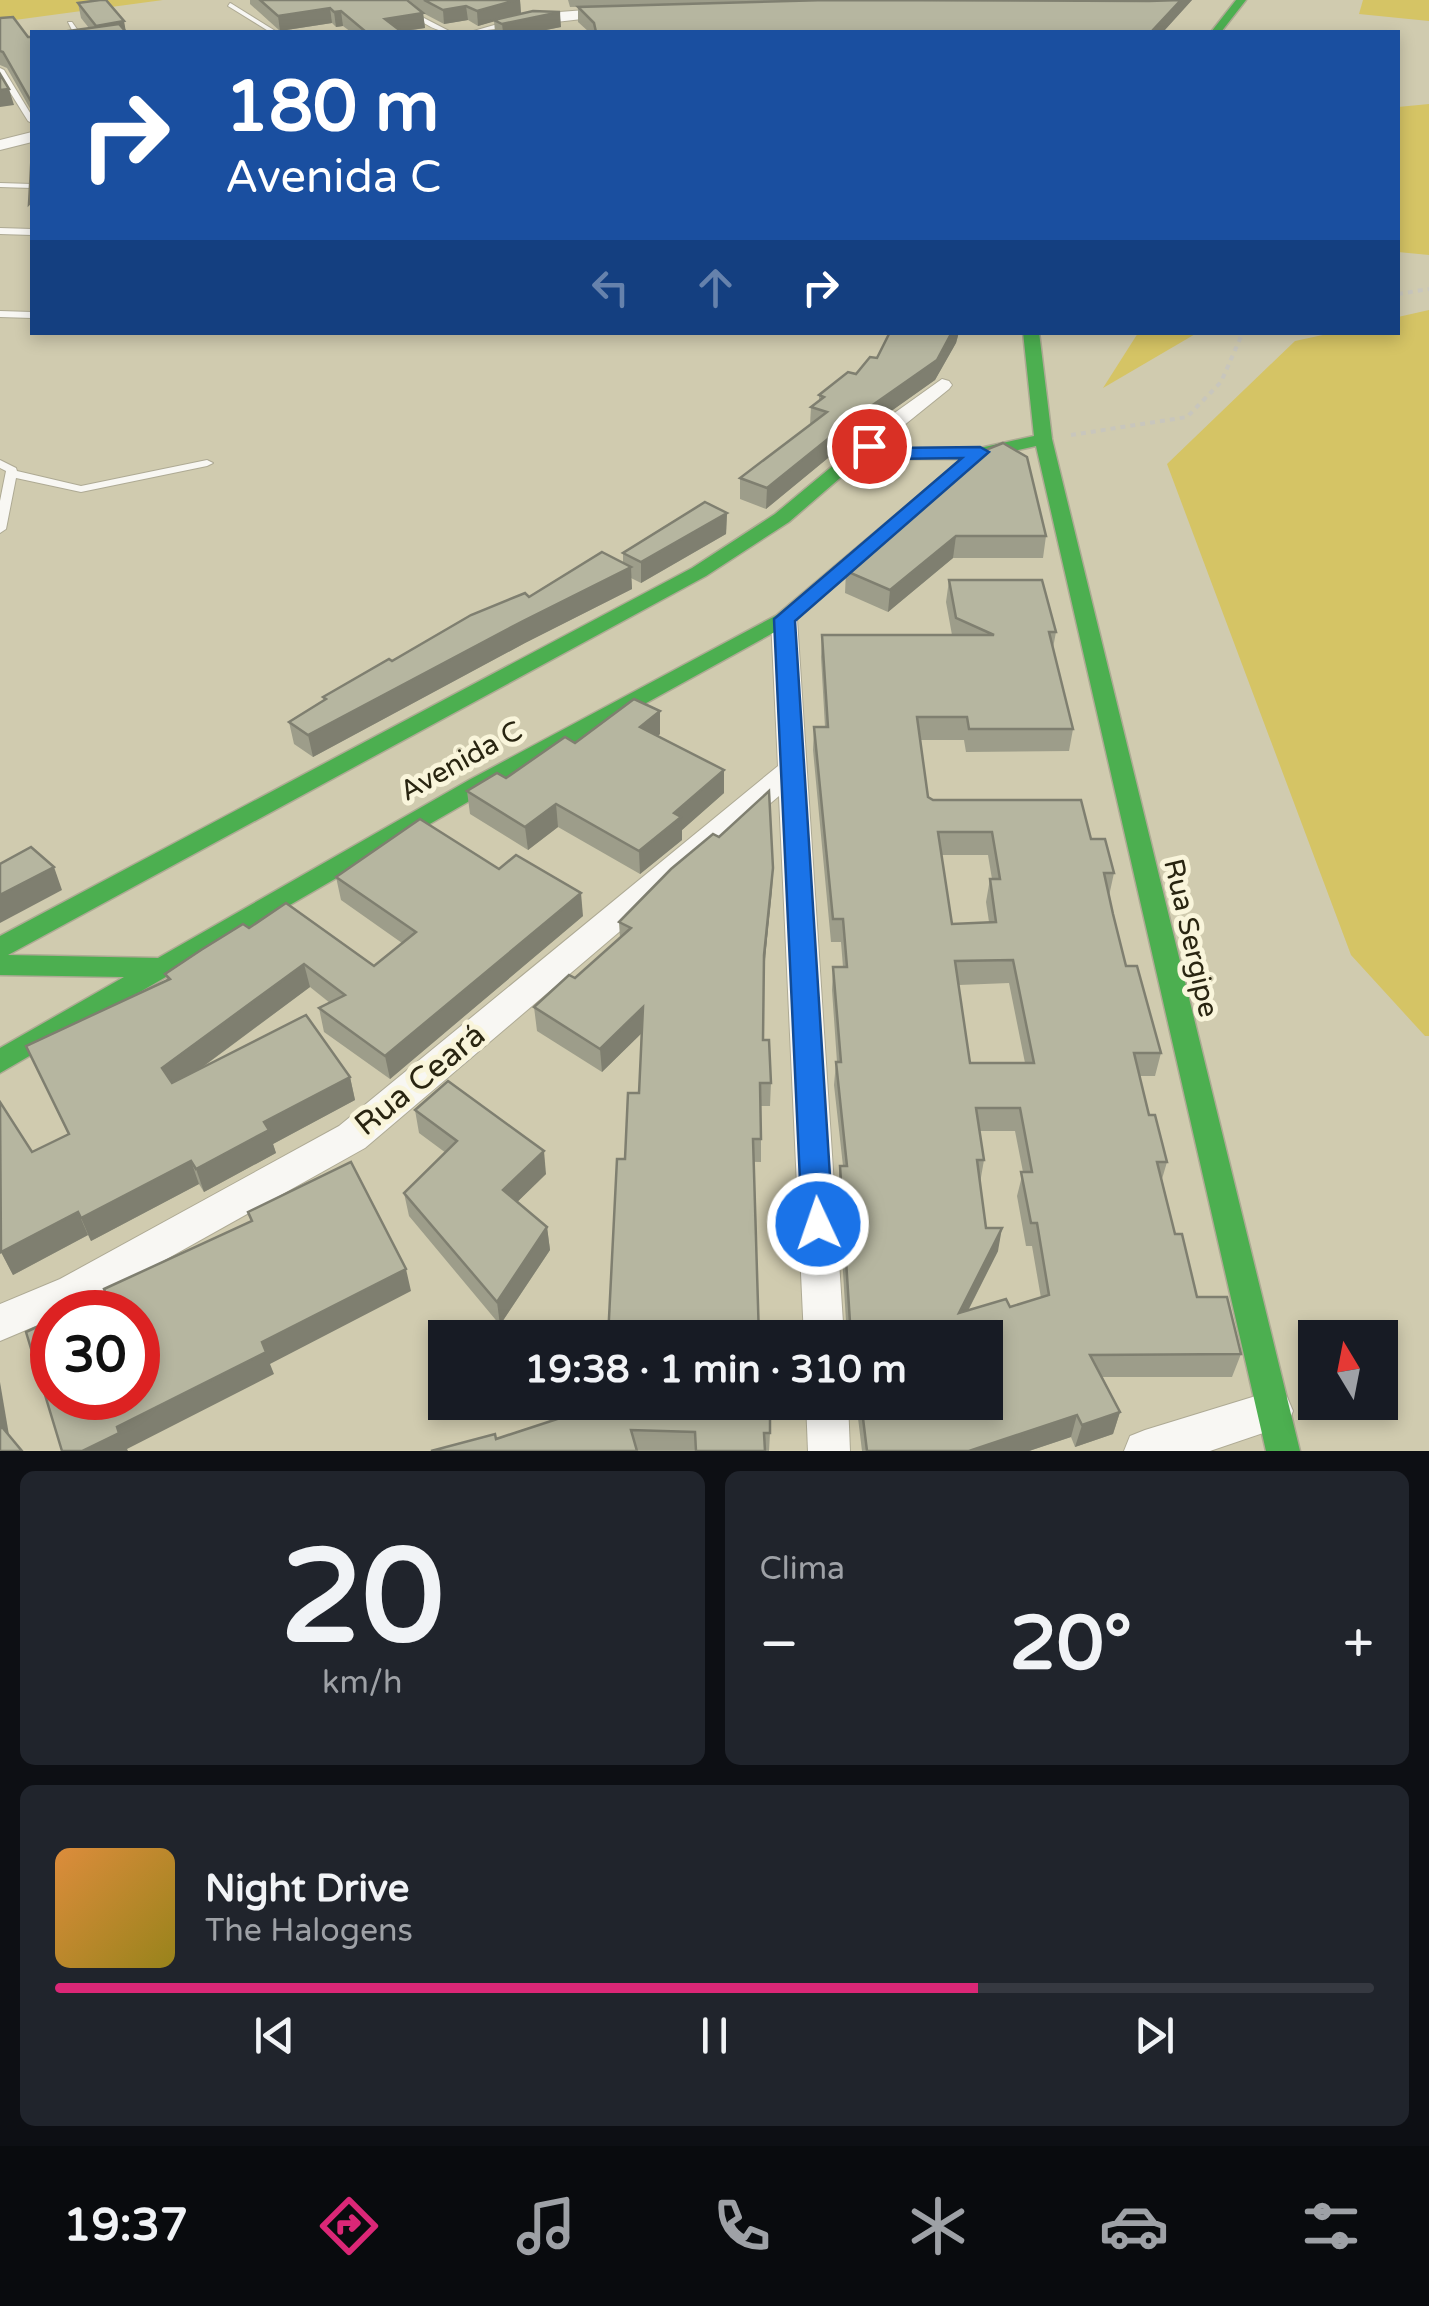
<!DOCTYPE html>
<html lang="pt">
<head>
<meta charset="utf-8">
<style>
	body { margin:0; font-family:"Varela Round",sans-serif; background:#20242c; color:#f1f3f6; height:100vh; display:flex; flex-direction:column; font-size:38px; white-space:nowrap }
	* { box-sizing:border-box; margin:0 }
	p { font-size:32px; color:#9ea1a6 }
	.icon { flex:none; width:55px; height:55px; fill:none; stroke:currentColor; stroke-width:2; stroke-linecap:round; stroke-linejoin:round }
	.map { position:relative; height:1451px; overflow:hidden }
	.drawer { display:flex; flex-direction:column; gap:20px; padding:20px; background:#0d0f14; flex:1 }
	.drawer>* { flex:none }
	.banner { position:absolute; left:30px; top:30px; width:1370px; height:305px; border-radius:0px; box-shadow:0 5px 15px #0003; background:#1a4fa0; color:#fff; overflow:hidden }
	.needle { width:65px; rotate:350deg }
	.buttons { position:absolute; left:1298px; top:1320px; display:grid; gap:20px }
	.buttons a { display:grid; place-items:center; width:100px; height:100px; border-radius:0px; background:#171b24; box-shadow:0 5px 15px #0003; font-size:50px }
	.speed { position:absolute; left:30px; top:1290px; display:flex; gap:20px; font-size:50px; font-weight:700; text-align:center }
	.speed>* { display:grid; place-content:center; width:130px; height:130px; border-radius:50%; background:#171b24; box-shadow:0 5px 15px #0003; line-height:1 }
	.speed .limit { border:15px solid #d22; background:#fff; color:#111 }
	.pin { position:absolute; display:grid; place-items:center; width:85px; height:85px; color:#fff; margin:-42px; border:5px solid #fff; border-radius:50%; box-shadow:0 2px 10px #0007 }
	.me { position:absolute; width:110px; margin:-55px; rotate:357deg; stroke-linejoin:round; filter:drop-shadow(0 0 8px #0008) }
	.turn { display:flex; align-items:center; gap:35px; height:210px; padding:0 30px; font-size:45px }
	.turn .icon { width:130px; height:130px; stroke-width:2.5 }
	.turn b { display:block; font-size:70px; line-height:85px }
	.lanes { display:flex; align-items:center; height:95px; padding:0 30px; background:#0003; justify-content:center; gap:50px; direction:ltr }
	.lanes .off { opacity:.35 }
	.big { font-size:75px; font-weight:700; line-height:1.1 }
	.drawer .card { flex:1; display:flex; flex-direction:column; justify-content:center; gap:15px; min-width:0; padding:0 35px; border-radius:15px; background:#20242c }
	.drawer .dial { align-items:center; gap:0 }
	.dial b { font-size:130px; line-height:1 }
	.song { display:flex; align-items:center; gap:30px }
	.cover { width:120px; height:120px; border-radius:15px; background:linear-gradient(135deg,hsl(30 70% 55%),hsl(50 70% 35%)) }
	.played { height:10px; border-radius:5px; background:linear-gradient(90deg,#db2777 70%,#363941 70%) }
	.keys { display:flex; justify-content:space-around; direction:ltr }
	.heat { display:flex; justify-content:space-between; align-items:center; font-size:55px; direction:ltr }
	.drawer .tiles { flex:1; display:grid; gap:20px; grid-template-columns:1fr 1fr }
	.card:last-child { grid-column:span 2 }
	.trip { position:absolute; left:428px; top:1320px; width:575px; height:100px; border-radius:0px; background:#171b24; box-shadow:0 5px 15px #0003; font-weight:700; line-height:100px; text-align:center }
	.dock { display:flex; height:160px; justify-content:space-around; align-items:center; background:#090b0e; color:#9ea1a6 }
	.dock .icon { width:70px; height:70px }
	.dock .active { color:#db2777 }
	.dock b { font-size:45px; color:#f1f3f6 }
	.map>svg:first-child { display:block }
	.green { fill:#d5c465 }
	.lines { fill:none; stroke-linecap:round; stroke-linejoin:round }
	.lane-casing { stroke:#aeaa94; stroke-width:2 }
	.street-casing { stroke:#aeaa94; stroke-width:2 }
	.fast-casing { stroke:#aeaa94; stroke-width:3 }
	.path { stroke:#c8c6bd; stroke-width:4; stroke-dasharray:5 5; stroke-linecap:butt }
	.lane { fill:#f8f7f3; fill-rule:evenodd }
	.street { fill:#f8f7f3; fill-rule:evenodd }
	.fast { fill:#4caf50; fill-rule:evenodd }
	.wall { fill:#9d9d8a; fill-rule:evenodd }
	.shaded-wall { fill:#7f7f70 }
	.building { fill:#b6b6a0; stroke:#7f7f70; stroke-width:2.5; fill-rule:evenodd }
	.route { fill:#1a73e8; stroke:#114b97; stroke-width:2.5 }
	.labels { text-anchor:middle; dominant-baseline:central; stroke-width:10; stroke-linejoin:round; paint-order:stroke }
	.street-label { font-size:28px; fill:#292511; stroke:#f9f5db }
	.near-street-label { font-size:32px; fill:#292511; stroke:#f9f5db }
</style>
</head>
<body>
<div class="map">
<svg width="1429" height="1451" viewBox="0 0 1429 1451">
	<rect width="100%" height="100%" fill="#d0cbaf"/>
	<!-- green -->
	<g class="green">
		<polygon points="0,0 163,0 0,22"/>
		<polygon points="1363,0 1429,0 1429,21 1359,14"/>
		<polygon points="1429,104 1429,255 1398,252 1398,107"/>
		<polygon points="1429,310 1429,1036 1425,1036 1351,955 1167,464 1295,341 1332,333 1398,332 1398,317"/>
		<polygon points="1138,333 1197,333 1103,388"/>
	</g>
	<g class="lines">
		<defs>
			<g id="lane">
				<path d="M 396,0 L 403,0 L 422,17 L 451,32 C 430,32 411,14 396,0 Z"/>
				<polygon points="230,3 232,4 277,32 270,32 228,6"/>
				<polygon points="68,22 72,22 79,32 73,32"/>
				<polygon points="0,68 4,70 32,116 32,123 28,121 0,76"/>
				<polygon points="0,183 32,184 32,188 0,187"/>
				<polygon points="0,228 32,229 32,235 0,234"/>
				<polygon points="0,311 32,312 32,318 0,317"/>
				<polygon points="0,460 16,468 17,471 81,486 207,460 213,463 207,466 81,492 16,478 6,529 0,533 0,501 6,471 0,468"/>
			</g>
			<g id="street">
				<polygon points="612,8 617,9 617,15 470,32 533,14"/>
				<polygon points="32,132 32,142 0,150 0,140"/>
				<path d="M 942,379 L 949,381 L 952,385 L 949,389 L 882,443 L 899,454 L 896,459 C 883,462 866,455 858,445 L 865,434 Z"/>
				<polygon points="784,611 797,619 844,1338 804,1338 779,796 365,1148 88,1303 67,1312 52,1312 52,1319 0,1341 0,1304 60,1279 339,1126 778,766 771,619"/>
				<polygon points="1272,1391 1287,1397 1293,1411 1287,1425 1210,1451 1124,1451 1130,1436 1145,1430"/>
				<polygon points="806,1402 848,1402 850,1451 808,1451"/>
			</g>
			<g id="fast">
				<polygon points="1236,0 1246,0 1221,32 1211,32"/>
				<path d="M 1023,332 L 1039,332 L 1052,439 L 1300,1451 L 1266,1451 L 1036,446 L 986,457 L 791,623 L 485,792 L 0,1073 L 0,1048 L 124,977 L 0,975 L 0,936 L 692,568 L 775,514 L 835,464 L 851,456 L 888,449 L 980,448 L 1034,436 ZM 888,459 L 962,459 L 777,615 L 469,780 L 158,958 L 8,955 L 706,576 L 789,522 L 847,472 Z"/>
			</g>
		</defs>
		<!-- lane casing -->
		<use href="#lane" class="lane-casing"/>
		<!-- street casing -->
		<use href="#street" class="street-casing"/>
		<!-- fast casing -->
		<use href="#fast" class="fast-casing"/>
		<!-- path -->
		<g class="path">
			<polyline points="1398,294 1429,289"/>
			<polyline points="1071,435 1187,417 1221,382 1243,332"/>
		</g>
		<!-- lane -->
		<use href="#lane" class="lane"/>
		<!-- street -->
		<use href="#street" class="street"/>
		<!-- fast -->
		<use href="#fast" class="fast"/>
	</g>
	<!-- wall -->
	<g class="wall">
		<polygon points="250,0 407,0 423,12 409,0 520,0 521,14 561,27 536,32 495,32 494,21 478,26 468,20 444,24 423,13 425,28 401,32 402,32 351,32 343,26 336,27 332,23 280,31 250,4"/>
		<polygon points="568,0 1192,0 1163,32 589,32 578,22 578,7 616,6 570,7"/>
		<polygon points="78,3 126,32 89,28 81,18"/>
		<polygon points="0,18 28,37 32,37 32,112 7,68 0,65"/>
		<polygon points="890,332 959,332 956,343 935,380 863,431 855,447 828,458 766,509 740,499 740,478 810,425 811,407 819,401 819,395 856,374 877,358"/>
		<polygon points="988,449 1046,536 1043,558 953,558 888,612 845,593 846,571"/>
		<polygon points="727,513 726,534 641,583 631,578 632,589 525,643 313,757 294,744 289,722 324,701 323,697 392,661 529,597 623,563 623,553"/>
		<path d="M 949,580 L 1056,632 L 1053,648 L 1073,729 L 1069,751 L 966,752 L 964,740 L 920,740 L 928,797 L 933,800 L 1091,839 L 1114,873 L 1109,896 L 1126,966 L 1161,1053 L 1155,1076 L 1139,1076 L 1149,1115 L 1167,1162 L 1162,1179 L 1175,1234 L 1197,1297 L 1241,1354 L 1232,1377 L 1102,1377 L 1120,1412 L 1113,1434 L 1075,1447 L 1071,1437 L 1029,1451 L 862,1451 L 858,1418 L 853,1418 L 852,1402 L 985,1402 L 985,1338 L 847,1338 L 838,1189 L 840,1166 L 843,1166 L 834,1085 L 836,1062 L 837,1062 L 832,990 L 833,967 L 843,967 L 841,942 L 831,942 L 813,750 L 814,727 L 825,727 L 821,657 L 822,635 L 952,635 L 946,602 ZM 942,855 L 988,855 L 992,879 L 990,879 L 986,902 L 989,922 L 952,924 ZM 1009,983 L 1025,1063 L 970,1063 L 959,985 ZM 979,1131 L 1015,1131 L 1023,1172 L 1017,1196 L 1026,1246 L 1032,1246 L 1041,1298 L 1010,1307 L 968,1311 L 998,1251 L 986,1228 L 980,1183 L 984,1160 Z"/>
		<polygon points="660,711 660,734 658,736 724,770 724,793 682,830 682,840 640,874 558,827 528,850 470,814 467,791 506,778 575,743"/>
		<polygon points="773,868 764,973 763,1040 771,1083 770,1106 761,1106 761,1162 625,1159 639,1093 641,1033 602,1072 537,1031 534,1007 575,978 620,938 619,922"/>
		<polygon points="499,869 583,916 390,1079 324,1032 319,1008 330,1003 310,987 200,1069 350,1077 355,1100 273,1144 276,1153 204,1192 199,1184 91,1241 88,1235 13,1275 1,1252 32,1152 68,1134 26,1046 167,980 165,974 249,928 374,966 402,943 341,900 336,877"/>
		<polygon points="415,1110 546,1174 517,1202 547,1227 550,1250 500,1325 409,1216 404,1193 446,1153 419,1133"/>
		<polygon points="609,1402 770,1433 769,1451 431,1451 496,1439"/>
	</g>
	<!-- shaded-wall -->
	<g class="shaded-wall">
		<polygon points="516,0 520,0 521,14 478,26 477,11"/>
		<polygon points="1181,0 1192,0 1163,32 1151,32"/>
		<polygon points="466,6 468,20 444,24 443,10"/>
		<polygon points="330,8 332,23 280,31 278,16"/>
		<polygon points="341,11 343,26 336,27 334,12"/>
		<polygon points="560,12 561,27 536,32 503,32 502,24"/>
		<polygon points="423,13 425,28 396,32 385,19"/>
		<polygon points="124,21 126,32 97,32 96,26"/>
		<polygon points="9,89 14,105 0,107 0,90"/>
		<polygon points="952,332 959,332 956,343 935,380 863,431 855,447 828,458 766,509 767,488"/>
		<polygon points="727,513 726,534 641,583 641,562"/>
		<polygon points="956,536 953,558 888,612 890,590"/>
		<polygon points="631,567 632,589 525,643 313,757 308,735 523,621"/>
		<polygon points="660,711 660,734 641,750 640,727"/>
		<polygon points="724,770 724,793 682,830 682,840 640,874 639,851 674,813"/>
		<polygon points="556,804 558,827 528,850 525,827"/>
		<polygon points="54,867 62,890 0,923 0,895"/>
		<polygon points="773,868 772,891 763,978 764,955"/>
		<polygon points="581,893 583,916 390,1079 385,1056"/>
		<polygon points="304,964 310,987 170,1091 162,1068"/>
		<polygon points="643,1007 644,1031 602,1072 600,1049"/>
		<polygon points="350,1077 355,1100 273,1144 276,1153 204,1192 196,1169 264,1122"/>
		<polygon points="544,1151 546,1174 506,1213 503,1190"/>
		<polygon points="191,1161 199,1184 91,1241 81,1218"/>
		<polygon points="78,1212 88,1235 13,1275 1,1252"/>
		<polygon points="547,1227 550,1250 500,1325 497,1302"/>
		<polygon points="1002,1228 998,1251 955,1336 959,1313"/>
		<polygon points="406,1269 411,1291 270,1364 274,1374 127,1449 128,1451 82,1451 117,1427 262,1342"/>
		<polygon points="0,1382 9,1435 0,1439"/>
		<polygon points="1120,1412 1113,1434 1075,1447 1082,1425"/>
		<polygon points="1077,1415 1071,1437 1029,1451 969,1451"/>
	</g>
	<!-- building -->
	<g class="building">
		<polygon points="100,0 106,0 124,21 96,26 78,3"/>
		<polygon points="260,0 407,0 423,13 385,19 402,32 366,32 341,11 334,12 330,8 278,16"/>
		<polygon points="424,0 516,0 477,11 466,6 443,10"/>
		<polygon points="827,0 1149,1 1181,0 1151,32 596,32 594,23 578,7"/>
		<polygon points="533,11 560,12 502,24 494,20"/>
		<polygon points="13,17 28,37 32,37 32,103 3,52 0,51 0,18"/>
		<polygon points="119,24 126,32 61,32"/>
		<polygon points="0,74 9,89 0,90"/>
		<polygon points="32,149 32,201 29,204"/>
		<polygon points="890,332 952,332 937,360 864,411 856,426 829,438 767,488 740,478 827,412 811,407 824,397 819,395 848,372 856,374 870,357 877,358"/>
		<polygon points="1003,443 1027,457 1046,536 956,536 890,590 846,571 988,449"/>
		<polygon points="705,502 727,513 641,562 623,553"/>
		<polygon points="602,552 631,567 523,621 308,735 289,722 326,699 323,697 389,659 392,661 471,615 525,593 529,597"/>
		<path d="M 949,580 L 1042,580 L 1056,632 L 1049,632 L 1073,729 L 969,729 L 967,717 L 917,717 L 928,797 L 933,800 L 1081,800 L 1091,839 L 1105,839 L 1114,873 L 1104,873 L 1113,914 L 1126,966 L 1137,966 L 1161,1053 L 1134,1053 L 1149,1115 L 1155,1115 L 1167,1162 L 1157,1162 L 1175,1234 L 1182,1234 L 1197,1297 L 1227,1297 L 1241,1354 L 1090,1355 L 1120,1412 L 1082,1425 L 1077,1415 L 969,1451 L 867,1451 L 861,1402 L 985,1402 L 985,1338 L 851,1338 L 840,1166 L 847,1166 L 836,1062 L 841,1062 L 833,967 L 847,967 L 843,919 L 833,919 L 814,727 L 828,727 L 822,635 L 994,635 L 956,618 ZM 938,832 L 992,832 L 1000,879 L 990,879 L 996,922 L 952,924 ZM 1013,960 L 1034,1063 L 970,1063 L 955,961 ZM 976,1108 L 1020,1108 L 1032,1172 L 1021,1172 L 1031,1223 L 1037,1223 L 1049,1295 L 1010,1307 L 1006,1299 L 959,1313 L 1002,1228 L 986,1228 L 977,1160 L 984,1160 Z"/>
		<polygon points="634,699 660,711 640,727 724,770 674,813 681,817 639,851 556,804 525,827 467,791 497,773 506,778 565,737 575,743"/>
		<polygon points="769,791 773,868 764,955 763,1040 769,1040 771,1083 760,1083 761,1139 753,1139 759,1338 608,1338 617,1159 625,1159 628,1093 639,1093 643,1007 600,1049 534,1007 569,975 575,978 631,928 619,922 671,869 713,834 719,837"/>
		<polygon points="420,819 499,869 516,855 581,893 385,1056 319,1008 345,995 304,964 162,1068 172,1083 306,1015 350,1077 264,1122 269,1130 196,1169 191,1161 81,1218 78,1212 1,1252 0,1102 32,1152 69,1134 26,1046 170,979 165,974 201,950 243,924 249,928 286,903 374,966 416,932 336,877"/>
		<polygon points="31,847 54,867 0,895 0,864"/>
		<polygon points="448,1081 544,1151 503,1190 547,1227 497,1302 404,1193 457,1141 415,1110"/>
		<polygon points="351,1162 406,1269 262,1342 266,1352 117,1427 119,1433 82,1451 62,1451 26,1332 52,1320 52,1398 138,1398 138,1312 68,1312 106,1294 104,1289 252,1221 248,1212"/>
		<polygon points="609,1402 770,1402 770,1433 764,1433 765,1451 696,1451 695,1432 631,1430 637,1451 431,1451 495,1434 496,1439"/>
		<polygon points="2,1427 22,1451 0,1451 0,1429"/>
	</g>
	<!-- route -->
	<polygon class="route" points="869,440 890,448 980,447 989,452 795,621 833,1224 829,1233 818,1237 807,1233 802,1224 774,619 962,458 888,459 863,449 863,442"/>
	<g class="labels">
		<!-- street labels -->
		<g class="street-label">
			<text transform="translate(461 761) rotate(-29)">Avenida C</text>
			<text transform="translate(1191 938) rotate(77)">Rua Sergipe</text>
		</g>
		<!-- near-street labels -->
		<g class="near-street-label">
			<text transform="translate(420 1080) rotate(-39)">Rua Ceará</text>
		</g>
	</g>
</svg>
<div class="buttons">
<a><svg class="needle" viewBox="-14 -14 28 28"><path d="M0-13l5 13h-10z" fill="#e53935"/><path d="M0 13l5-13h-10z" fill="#9ea1a6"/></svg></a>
</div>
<div class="speed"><div class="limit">30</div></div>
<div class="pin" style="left:869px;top:446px;background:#d93025"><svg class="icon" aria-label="arrive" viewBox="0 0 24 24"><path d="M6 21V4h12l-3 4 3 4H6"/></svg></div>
<svg class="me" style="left:818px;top:1224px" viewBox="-20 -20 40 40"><circle r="17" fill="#1a73e8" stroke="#fff" stroke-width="3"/><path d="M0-11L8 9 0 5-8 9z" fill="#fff"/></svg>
<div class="trip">19:38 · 1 min · 310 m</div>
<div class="banner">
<div class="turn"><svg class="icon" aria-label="right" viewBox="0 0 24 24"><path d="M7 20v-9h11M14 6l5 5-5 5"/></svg><div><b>180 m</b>Avenida C</div></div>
<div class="lanes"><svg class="icon off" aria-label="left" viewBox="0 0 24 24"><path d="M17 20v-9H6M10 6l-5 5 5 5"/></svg><svg class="icon off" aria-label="ahead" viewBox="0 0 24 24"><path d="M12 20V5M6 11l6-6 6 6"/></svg><svg class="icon" aria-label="right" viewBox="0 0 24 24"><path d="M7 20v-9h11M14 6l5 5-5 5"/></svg></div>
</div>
</div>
<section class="drawer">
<div class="tiles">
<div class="card dial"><b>20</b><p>km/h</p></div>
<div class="card"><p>Clima</p>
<div class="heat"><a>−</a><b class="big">20°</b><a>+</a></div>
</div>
<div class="card">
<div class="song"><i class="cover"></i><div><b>Night Drive</b><p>The Halogens</p></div></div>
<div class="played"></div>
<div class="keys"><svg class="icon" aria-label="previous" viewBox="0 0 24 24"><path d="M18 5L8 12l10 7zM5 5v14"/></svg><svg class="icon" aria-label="pause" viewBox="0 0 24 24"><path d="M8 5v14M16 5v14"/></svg><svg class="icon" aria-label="next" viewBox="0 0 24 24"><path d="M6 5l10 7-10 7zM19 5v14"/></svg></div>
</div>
</div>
</section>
<nav class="dock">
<b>19:37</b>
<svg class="icon active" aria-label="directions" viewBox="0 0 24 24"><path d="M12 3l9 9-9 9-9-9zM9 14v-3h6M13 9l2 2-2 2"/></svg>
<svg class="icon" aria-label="music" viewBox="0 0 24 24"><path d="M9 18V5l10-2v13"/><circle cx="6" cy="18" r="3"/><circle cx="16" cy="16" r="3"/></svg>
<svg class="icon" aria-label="phone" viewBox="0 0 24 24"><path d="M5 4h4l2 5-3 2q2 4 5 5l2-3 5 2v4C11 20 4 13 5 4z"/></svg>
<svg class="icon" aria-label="climate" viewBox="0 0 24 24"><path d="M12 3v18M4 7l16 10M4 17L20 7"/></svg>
<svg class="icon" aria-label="car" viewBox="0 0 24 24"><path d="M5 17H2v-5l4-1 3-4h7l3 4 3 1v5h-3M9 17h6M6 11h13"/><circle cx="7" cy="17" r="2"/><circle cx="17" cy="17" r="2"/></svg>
<svg class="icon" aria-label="filters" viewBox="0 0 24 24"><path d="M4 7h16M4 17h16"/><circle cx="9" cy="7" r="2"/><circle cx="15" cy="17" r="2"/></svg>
</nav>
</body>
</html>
